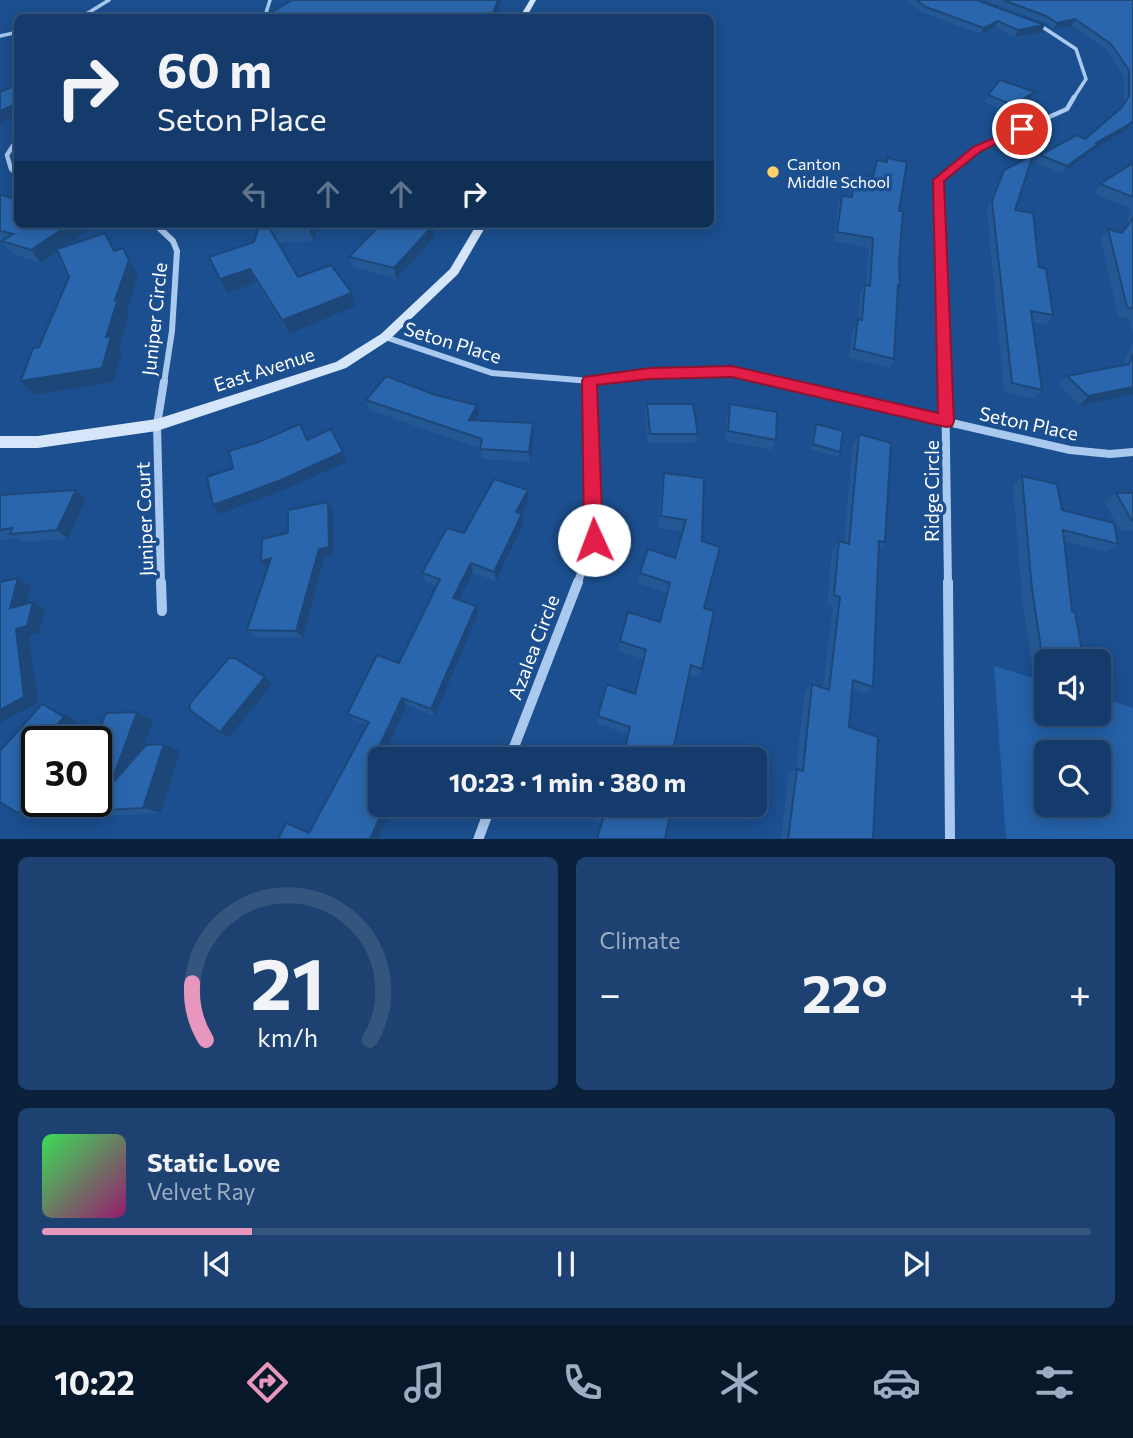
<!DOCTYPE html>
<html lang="en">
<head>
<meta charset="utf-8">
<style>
	body { margin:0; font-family:Commissioner,sans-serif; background:#1d4271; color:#f1f3f6; height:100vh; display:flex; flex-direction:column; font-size:26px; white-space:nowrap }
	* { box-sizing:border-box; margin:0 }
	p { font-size:23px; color:#9dadc1 }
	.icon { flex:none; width:38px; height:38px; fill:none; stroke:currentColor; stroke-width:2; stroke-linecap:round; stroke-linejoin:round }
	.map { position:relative; height:839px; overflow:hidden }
	.panel { display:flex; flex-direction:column; gap:18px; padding:18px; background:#0b203b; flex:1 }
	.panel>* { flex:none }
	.banner { position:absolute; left:14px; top:14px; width:700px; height:214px; border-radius:10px; box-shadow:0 4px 18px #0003,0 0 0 2px #33557e; background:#143b6b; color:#f1f3f6; overflow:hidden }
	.tools { position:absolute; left:1034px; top:649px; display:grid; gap:14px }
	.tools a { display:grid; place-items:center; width:77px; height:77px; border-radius:10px; background:#143b6b; box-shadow:0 4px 18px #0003,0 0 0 2px #33557e; font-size:35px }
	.speed { position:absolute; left:21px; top:726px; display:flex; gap:14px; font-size:35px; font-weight:700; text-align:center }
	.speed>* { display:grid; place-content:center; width:91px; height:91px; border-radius:50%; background:#143b6b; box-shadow:0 4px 18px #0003,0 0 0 2px #33557e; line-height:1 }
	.speed .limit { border:4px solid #111; border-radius:10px; background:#fff; color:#111 }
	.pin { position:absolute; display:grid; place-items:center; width:60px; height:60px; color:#fff; margin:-30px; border:4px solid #fff; border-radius:50%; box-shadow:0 2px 7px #0007 }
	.me { position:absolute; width:77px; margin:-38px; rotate:358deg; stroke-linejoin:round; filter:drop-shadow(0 0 5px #0008) }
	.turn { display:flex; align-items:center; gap:24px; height:147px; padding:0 28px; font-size:32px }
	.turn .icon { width:91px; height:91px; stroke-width:2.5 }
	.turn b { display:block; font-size:49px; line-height:60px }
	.lanes { display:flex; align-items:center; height:66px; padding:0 28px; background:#0003; justify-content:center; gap:35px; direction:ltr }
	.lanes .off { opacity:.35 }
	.big { font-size:52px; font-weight:700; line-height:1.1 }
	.panel .tile { flex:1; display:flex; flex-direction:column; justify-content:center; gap:10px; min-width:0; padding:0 24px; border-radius:10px; background:#1d4271 }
	.panel .dial { align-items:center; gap:0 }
	.dial svg { height:182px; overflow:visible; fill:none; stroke:#33557e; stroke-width:7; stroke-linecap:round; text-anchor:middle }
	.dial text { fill:#f1f3f6; stroke:none }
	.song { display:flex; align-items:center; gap:21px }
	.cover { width:84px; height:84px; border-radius:10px; background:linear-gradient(135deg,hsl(130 70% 55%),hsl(320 70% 35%)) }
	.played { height:7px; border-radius:4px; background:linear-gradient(90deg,#e797bd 20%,#33557e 20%) }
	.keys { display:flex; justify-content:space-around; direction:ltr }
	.heat { display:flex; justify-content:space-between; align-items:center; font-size:38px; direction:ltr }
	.panel .tiles { flex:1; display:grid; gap:18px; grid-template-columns:1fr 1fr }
	.tile:last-child { grid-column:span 2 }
	.trip { position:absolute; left:368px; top:747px; width:399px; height:70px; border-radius:10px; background:#143b6b; box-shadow:0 4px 18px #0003,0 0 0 2px #33557e; font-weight:700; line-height:70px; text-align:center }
	.tab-bar { display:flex; height:112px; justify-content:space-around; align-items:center; background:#08182b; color:#9dadc1 }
	.tab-bar .icon { width:49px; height:49px }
	.tab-bar .on { color:#e797bd }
	.tab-bar b { font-size:32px; color:#f1f3f6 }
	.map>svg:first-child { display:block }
	.green { fill:#2461a8; fill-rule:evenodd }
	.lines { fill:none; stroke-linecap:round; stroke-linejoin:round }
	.street-far4 { stroke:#a9c9ee; stroke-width:3.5 }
	.street-far3 { stroke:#a9c9ee; stroke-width:4.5 }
	.street-far2 { stroke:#a9c9ee; stroke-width:6 }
	.street-far1 { stroke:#a9c9ee; stroke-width:8 }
	.street { stroke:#a9c9ee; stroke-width:10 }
	.secondary { fill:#d6e6fa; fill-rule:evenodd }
	.wall { fill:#245895 }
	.shaded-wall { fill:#1d4779 }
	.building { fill:#2a66ad; stroke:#1d4779; stroke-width:2 }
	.route { fill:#e11d48; stroke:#92132f; stroke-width:2 }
	.poi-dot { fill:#ffd166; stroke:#1b4f8f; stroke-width:2.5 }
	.labels { text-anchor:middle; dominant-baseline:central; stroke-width:7; stroke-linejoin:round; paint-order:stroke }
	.far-poi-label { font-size:16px; fill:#fff; stroke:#1b4f8f; text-anchor:start }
	.street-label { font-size:19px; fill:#fff; stroke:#1b4f8f }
</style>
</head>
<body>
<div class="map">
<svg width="1133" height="840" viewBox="0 0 1133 840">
	<rect width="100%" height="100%" fill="#1b4f8f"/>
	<!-- green -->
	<path class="green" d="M 994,666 L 1046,682 L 1046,714 L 1099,714 L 1099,697 L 1133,708 L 1133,839 L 1006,839 ZM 1046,752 L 1099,752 L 1099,805 L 1046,805 Z"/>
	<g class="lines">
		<!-- street-far4 -->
		<g class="street-far4">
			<polyline points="270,0 266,13 272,18"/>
			<polyline points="73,18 88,13 109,0"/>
			<polyline points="1038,24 1076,49 1086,79 1073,99"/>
			<polyline points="0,36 18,32"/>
		</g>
		<!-- street-far3 -->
		<g class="street-far3">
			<polyline points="18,138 7,155 11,169 18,175"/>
			<polyline points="940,224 939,180 977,149 1067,109 1074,97"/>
		</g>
		<!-- street-far2 -->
		<g class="street-far2">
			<polyline points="940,222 945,383"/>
			<polyline points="155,224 173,241 177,251 172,331 164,383"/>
			<polyline points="385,337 492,373 590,381 650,373 731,372 777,383"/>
		</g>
		<!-- street-far1 -->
		<g class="street-far1">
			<polyline points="588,381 591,381"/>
			<polyline points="769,381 1070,450 1110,454 1133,452"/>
			<polyline points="945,381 948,584"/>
			<polyline points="161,584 157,425 164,381"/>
			<polyline points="577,584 594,540 590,381"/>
		</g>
		<!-- street -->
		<g class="street">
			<polyline points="161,582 162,611"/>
			<polyline points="948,582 950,840"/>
			<polyline points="509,760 578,582"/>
			<polyline points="478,840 491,805"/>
		</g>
		<!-- secondary -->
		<g class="secondary">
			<polygon points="530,0 536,0 526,18 519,18"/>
			<polygon points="477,224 487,224 458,274 389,340 346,368 157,431 38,448 0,448 0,436 38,436 157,419 336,362 381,334 450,269"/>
		</g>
	</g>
	<!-- wall -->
	<g class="wall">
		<polygon points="905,0 977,0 1045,25 1041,32 1015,37 995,27 981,34 923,13"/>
		<polygon points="983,0 1133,0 1133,123 1123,132 1096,148 1093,151 1062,173 1035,162 1040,155 1085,139 1120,109 1124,103 1124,77 1107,50 1072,26 1054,29 1043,22"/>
		<polygon points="1035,92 1031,98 1009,112 985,102 988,95"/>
		<polygon points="887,158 899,211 899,263 900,286 898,291 894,359 889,368 849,358 853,329 859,319 860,294 865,285 866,285 869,248 834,241 838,205 842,196 849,197 851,183 854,174 871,176 877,160 886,162"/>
		<polygon points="1133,163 1133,335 1129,319 1118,317 1101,239 1108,229 1121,233 1127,226 1130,208 1094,194 1100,184"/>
		<polygon points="1004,170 1015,210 1039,267 1053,315 1046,325 1033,322 1042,390 1034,399 1004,392 987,210 999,179"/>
		<polygon points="0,195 18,224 87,224 90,229 65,246 116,251 132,263 138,275 127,311 129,314 119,347 122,351 114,382 35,395 39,347 69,277 58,251 41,263 12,254 2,241 0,241"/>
		<polygon points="260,224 319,224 314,242 278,243 298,277 352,293 356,306 289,334 256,283 227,293 220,279 254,242"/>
		<polygon points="431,241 396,279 353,267 349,257"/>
		<polygon points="1133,342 1133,394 1079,406 1059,385 1067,376 1123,365"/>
		<polygon points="366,400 479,415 476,420 533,423 534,433 530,462 482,459 480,448 369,410"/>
		<polygon points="647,404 698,434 695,443 648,443 645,414"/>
		<polygon points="730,404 776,440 772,450 725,441 727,414"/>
		<polygon points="816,424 840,452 838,457 810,449 814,429"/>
		<polygon points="859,434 885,542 879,549 873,687 864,694 852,690 849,727 873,839 781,839 789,774 796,769 805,691 812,684 823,688 833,606 827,604 832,551 839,541 844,542 853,445"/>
		<polygon points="664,473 702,541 704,608 702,669 698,677 689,675 628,734 597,723 598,716 635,694 643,659 618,651 620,641 659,622 667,593 638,583 640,573 675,558 683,531 658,528 661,485"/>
		<polygon points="1022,476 1062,510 1118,544 1107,552 1064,541 1072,611 1046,662 1046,673 1032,669 1022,596 1013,485"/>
		<polygon points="1116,493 1133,493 1133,531 1120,530 1104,502"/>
		<polygon points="0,495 86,499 68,539 22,542 16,538 0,541"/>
		<polygon points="528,500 522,514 523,524 496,581 473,573 459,600 476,606 478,614 435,716 407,705 310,832 367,725 354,720 347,714 399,663 437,586 426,582 422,573"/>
		<polygon points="328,502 333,511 334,555 324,557 303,638 255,637 247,630 268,569 261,561 288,533"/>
		<polygon points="137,712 153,720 144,747 180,751 161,813 88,817 67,812"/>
		<polygon points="570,805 665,839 597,839 602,824 570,811"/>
	</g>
	<!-- shaded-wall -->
	<g class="shaded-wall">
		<polygon points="498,0 501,0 495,18 491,18"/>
		<polygon points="1075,19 1072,26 1054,29 1057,23"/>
		<polygon points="998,21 995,27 981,34 984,28"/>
		<polygon points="1045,25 1041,32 1015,37 1018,30"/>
		<polygon points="1035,92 1031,98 1009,112 1012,105"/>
		<polygon points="18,103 18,115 0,124 0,111"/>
		<polygon points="1133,121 1133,123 1123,132 1096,148 1093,151 1062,173 1067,166 1096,143"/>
		<polygon points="70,224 87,224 90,229 41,263 31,250"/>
		<polygon points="310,224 319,224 314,242 309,228"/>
		<polygon points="431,224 438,224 431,241 396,279 394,268"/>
		<polygon points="123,248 138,275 127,311 129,314 119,347 122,351 114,382 35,395 21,381 106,337 115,300"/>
		<polygon points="250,269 256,283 227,293 220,279"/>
		<polygon points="352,293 356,306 289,334 282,320"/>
		<polygon points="1133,387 1133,394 1079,406 1088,396"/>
		<polygon points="477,405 479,415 471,429 469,420"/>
		<polygon points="533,423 534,433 530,462 529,452"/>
		<polygon points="343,452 347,462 286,489 220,514 213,505"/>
		<polygon points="76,490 86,499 68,539 57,530"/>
		<polygon points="528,490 528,500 522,514 523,524 496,581 494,572 516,512"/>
		<polygon points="328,502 333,511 334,555 324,557 303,638 296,631 319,549"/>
		<polygon points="271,558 268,569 261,561"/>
		<polygon points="471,563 473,573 456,607 453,598"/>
		<polygon points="18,578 31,586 23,615 10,608"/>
		<polygon points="33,602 45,610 39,633 29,636 38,703 0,723 0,710 16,629"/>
		<polygon points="476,606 478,614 435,716 431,709"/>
		<polygon points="265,677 272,684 229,738 220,732"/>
		<polygon points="402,698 407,705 385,753 379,747"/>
		<polygon points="42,704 55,710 77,722 61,742 42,742"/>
		<polygon points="137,712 153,720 129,792 110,786"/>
		<polygon points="164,744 180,751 161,813 143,808"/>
		<polygon points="37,791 37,802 46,802 34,817 18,813"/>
		<polygon points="386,805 394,805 378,839 370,839"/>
	</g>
	<!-- building -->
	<g class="building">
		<polygon points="292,0 498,0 491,18 262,18"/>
		<polygon points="916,0 977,0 1045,25 1018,30 998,21 984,28 926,7"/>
		<polygon points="1003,0 1133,0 1133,121 1128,125 1096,143 1098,144 1067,166 1040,155 1077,135 1085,139 1121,108 1129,96 1129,70 1111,44 1075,19 1057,23 1046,16"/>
		<polygon points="1000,80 1035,92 1012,105 988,95"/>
		<polygon points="18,84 18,103 0,111 0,92"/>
		<polygon points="1033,155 1015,210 1033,213 1039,267 1046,269 1053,315 1031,311 1042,390 1012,383 992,201 1004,170"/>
		<polygon points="887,158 907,162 899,211 903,211 899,263 900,286 898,285 894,359 854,349 858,319 862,320 865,285 870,286 873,238 837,232 842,196 852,197 854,174 873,177 877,160 887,162"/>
		<polygon points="1133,163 1133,197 1100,184"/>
		<polygon points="0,195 18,199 18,224 70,224 31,250 2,241 13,234 0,231"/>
		<polygon points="1133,218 1133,309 1127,307 1108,229 1122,233"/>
		<polygon points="260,224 310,224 309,228 270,229 298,277 331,265 352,293 282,320 250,269 220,279 209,257 254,242"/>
		<polygon points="381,224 431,224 428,231 394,268 349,257"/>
		<polygon points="105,233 114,251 123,248 129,260 115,300 118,299 106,337 111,336 102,368 21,381 33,348 39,347 69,277 57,249"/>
		<polygon points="1133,354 1133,387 1088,396 1067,376 1129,364"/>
		<polygon points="386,376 435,395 477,405 469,420 533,423 529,452 480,449 482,439 366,400"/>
		<polygon points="647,404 693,404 698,434 650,434"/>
		<polygon points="730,404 777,412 776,440 728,431"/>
		<polygon points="300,424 307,440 331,429 343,452 281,480 213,505 207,477 233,468 229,451 256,443"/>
		<polygon points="816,424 843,431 840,452 813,444"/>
		<polygon points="859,434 891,443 885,542 879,541 873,687 853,680 849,727 878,737 873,839 788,839 797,769 803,771 812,684 829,690 840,597 834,595 839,541 849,544"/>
		<polygon points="664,473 704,478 702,541 720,547 704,608 714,611 702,669 691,665 671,760 622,760 630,727 598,716 607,684 635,694 646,650 620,641 628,612 660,622 670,583 640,573 648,549 675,558 686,520 661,516"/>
		<polygon points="1022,476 1057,484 1062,510 1114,523 1118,544 1063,530 1072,611 1075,612 1084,662 1046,662 1046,663 1043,662 1032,589"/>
		<polygon points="494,479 528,490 516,512 522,514 494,572 471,563 453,598 476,606 431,709 402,698 379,747 407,760 380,760 380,805 386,805 370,839 278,839 286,823 309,833 369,722 347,714 377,655 399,663 440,579 422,573 447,528 464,533"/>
		<polygon points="76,490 57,530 10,534 12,528 0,530 0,495"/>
		<polygon points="1116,493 1133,493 1133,521 1132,521"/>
		<polygon points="328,502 329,547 319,549 296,631 247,630 271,558 261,561 262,539 288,533 288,510"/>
		<polygon points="18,578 10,608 33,602 27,626 16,629 24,697 0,710 0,582"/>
		<polygon points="229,658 235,658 265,677 220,732 190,710 190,703"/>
		<polygon points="42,704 64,717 42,742 37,742 37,791 18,813 0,802 0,751"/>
		<polygon points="137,712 110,786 146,745 164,744 143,808 67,812 71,802 96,802 96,742 94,742 106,713"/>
		<polygon points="570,805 672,805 665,839 597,839 603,819 570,806"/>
	</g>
	<!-- route -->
	<polygon class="route" points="1019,127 1027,129 981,151 944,181 954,421 952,426 946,427 732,377 650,379 597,385 603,540 600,546 594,548 587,546 584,540 582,381 584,377 650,368 732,366 938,413 933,180 973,147"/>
	<!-- markers -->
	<circle class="poi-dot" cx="773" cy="172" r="7"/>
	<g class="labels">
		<!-- far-poi labels -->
		<g class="far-poi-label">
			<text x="787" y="163">Canton<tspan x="787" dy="18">Middle School</tspan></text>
		</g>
		<!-- street labels -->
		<g class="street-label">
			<text transform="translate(154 319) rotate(-84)">Juniper Circle</text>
			<text transform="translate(453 342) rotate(17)">Seton Place</text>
			<text transform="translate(264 369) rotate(-18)">East Avenue</text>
			<text transform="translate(1029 423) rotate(12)">Seton Place</text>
			<text transform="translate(931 491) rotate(-90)">Ridge Circle</text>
			<text transform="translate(144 519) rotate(-92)">Juniper Court</text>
			<text transform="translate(533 647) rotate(-69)">Azalea Circle</text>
		</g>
	</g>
</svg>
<div class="tools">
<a><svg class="icon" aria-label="sound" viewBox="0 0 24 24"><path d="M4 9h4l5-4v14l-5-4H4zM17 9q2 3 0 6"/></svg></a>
<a><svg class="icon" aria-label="search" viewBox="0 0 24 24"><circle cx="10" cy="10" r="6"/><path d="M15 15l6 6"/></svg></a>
</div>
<div class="speed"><div class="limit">30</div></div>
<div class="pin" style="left:1022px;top:129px;background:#d93025"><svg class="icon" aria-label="arrive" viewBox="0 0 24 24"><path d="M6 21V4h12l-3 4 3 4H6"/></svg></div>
<svg class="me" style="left:594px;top:540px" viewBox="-20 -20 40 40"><circle r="19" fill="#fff"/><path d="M0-13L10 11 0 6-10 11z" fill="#e11d48"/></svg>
<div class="trip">10:23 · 1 min · 380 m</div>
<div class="banner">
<div class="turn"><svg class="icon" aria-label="right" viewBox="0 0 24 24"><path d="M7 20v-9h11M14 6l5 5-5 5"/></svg><div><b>60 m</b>Seton Place</div></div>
<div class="lanes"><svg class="icon off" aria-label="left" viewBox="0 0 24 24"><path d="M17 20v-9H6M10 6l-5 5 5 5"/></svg><svg class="icon off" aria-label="ahead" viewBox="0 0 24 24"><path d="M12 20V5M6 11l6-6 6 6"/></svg><svg class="icon off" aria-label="ahead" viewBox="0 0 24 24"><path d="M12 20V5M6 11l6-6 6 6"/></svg><svg class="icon" aria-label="right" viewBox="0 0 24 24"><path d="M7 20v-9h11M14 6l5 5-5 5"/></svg></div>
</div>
</div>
<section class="panel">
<div class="tiles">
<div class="tile dial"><svg viewBox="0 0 100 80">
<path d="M14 69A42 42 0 1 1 86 69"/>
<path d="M14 69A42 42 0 0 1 8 44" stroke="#e797bd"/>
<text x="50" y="56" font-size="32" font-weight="700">21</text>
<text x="50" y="72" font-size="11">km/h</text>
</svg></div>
<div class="tile"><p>Climate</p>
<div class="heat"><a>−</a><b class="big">22°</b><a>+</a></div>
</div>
<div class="tile">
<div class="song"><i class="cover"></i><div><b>Static Love</b><p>Velvet Ray</p></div></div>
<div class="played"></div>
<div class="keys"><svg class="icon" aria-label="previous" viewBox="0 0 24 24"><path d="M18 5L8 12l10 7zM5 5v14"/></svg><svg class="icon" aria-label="pause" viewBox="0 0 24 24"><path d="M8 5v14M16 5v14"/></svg><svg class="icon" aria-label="next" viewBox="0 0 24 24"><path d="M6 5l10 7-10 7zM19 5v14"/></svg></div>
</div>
</div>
</section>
<nav class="tab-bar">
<b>10:22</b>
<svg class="icon on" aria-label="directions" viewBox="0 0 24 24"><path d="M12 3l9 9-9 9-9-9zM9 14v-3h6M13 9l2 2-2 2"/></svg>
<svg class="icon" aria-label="music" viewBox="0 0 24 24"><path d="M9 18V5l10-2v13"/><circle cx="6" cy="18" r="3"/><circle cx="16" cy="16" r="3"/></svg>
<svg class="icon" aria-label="phone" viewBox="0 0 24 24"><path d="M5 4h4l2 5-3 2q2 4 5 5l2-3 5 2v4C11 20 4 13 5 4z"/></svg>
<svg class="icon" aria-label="climate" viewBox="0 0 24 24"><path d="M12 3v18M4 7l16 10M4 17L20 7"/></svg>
<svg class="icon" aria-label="car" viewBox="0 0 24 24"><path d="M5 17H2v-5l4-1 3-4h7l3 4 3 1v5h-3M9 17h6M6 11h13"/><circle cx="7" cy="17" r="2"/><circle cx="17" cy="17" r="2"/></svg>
<svg class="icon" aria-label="filters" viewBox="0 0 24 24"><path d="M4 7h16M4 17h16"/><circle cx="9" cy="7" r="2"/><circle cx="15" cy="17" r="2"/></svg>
</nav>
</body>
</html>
